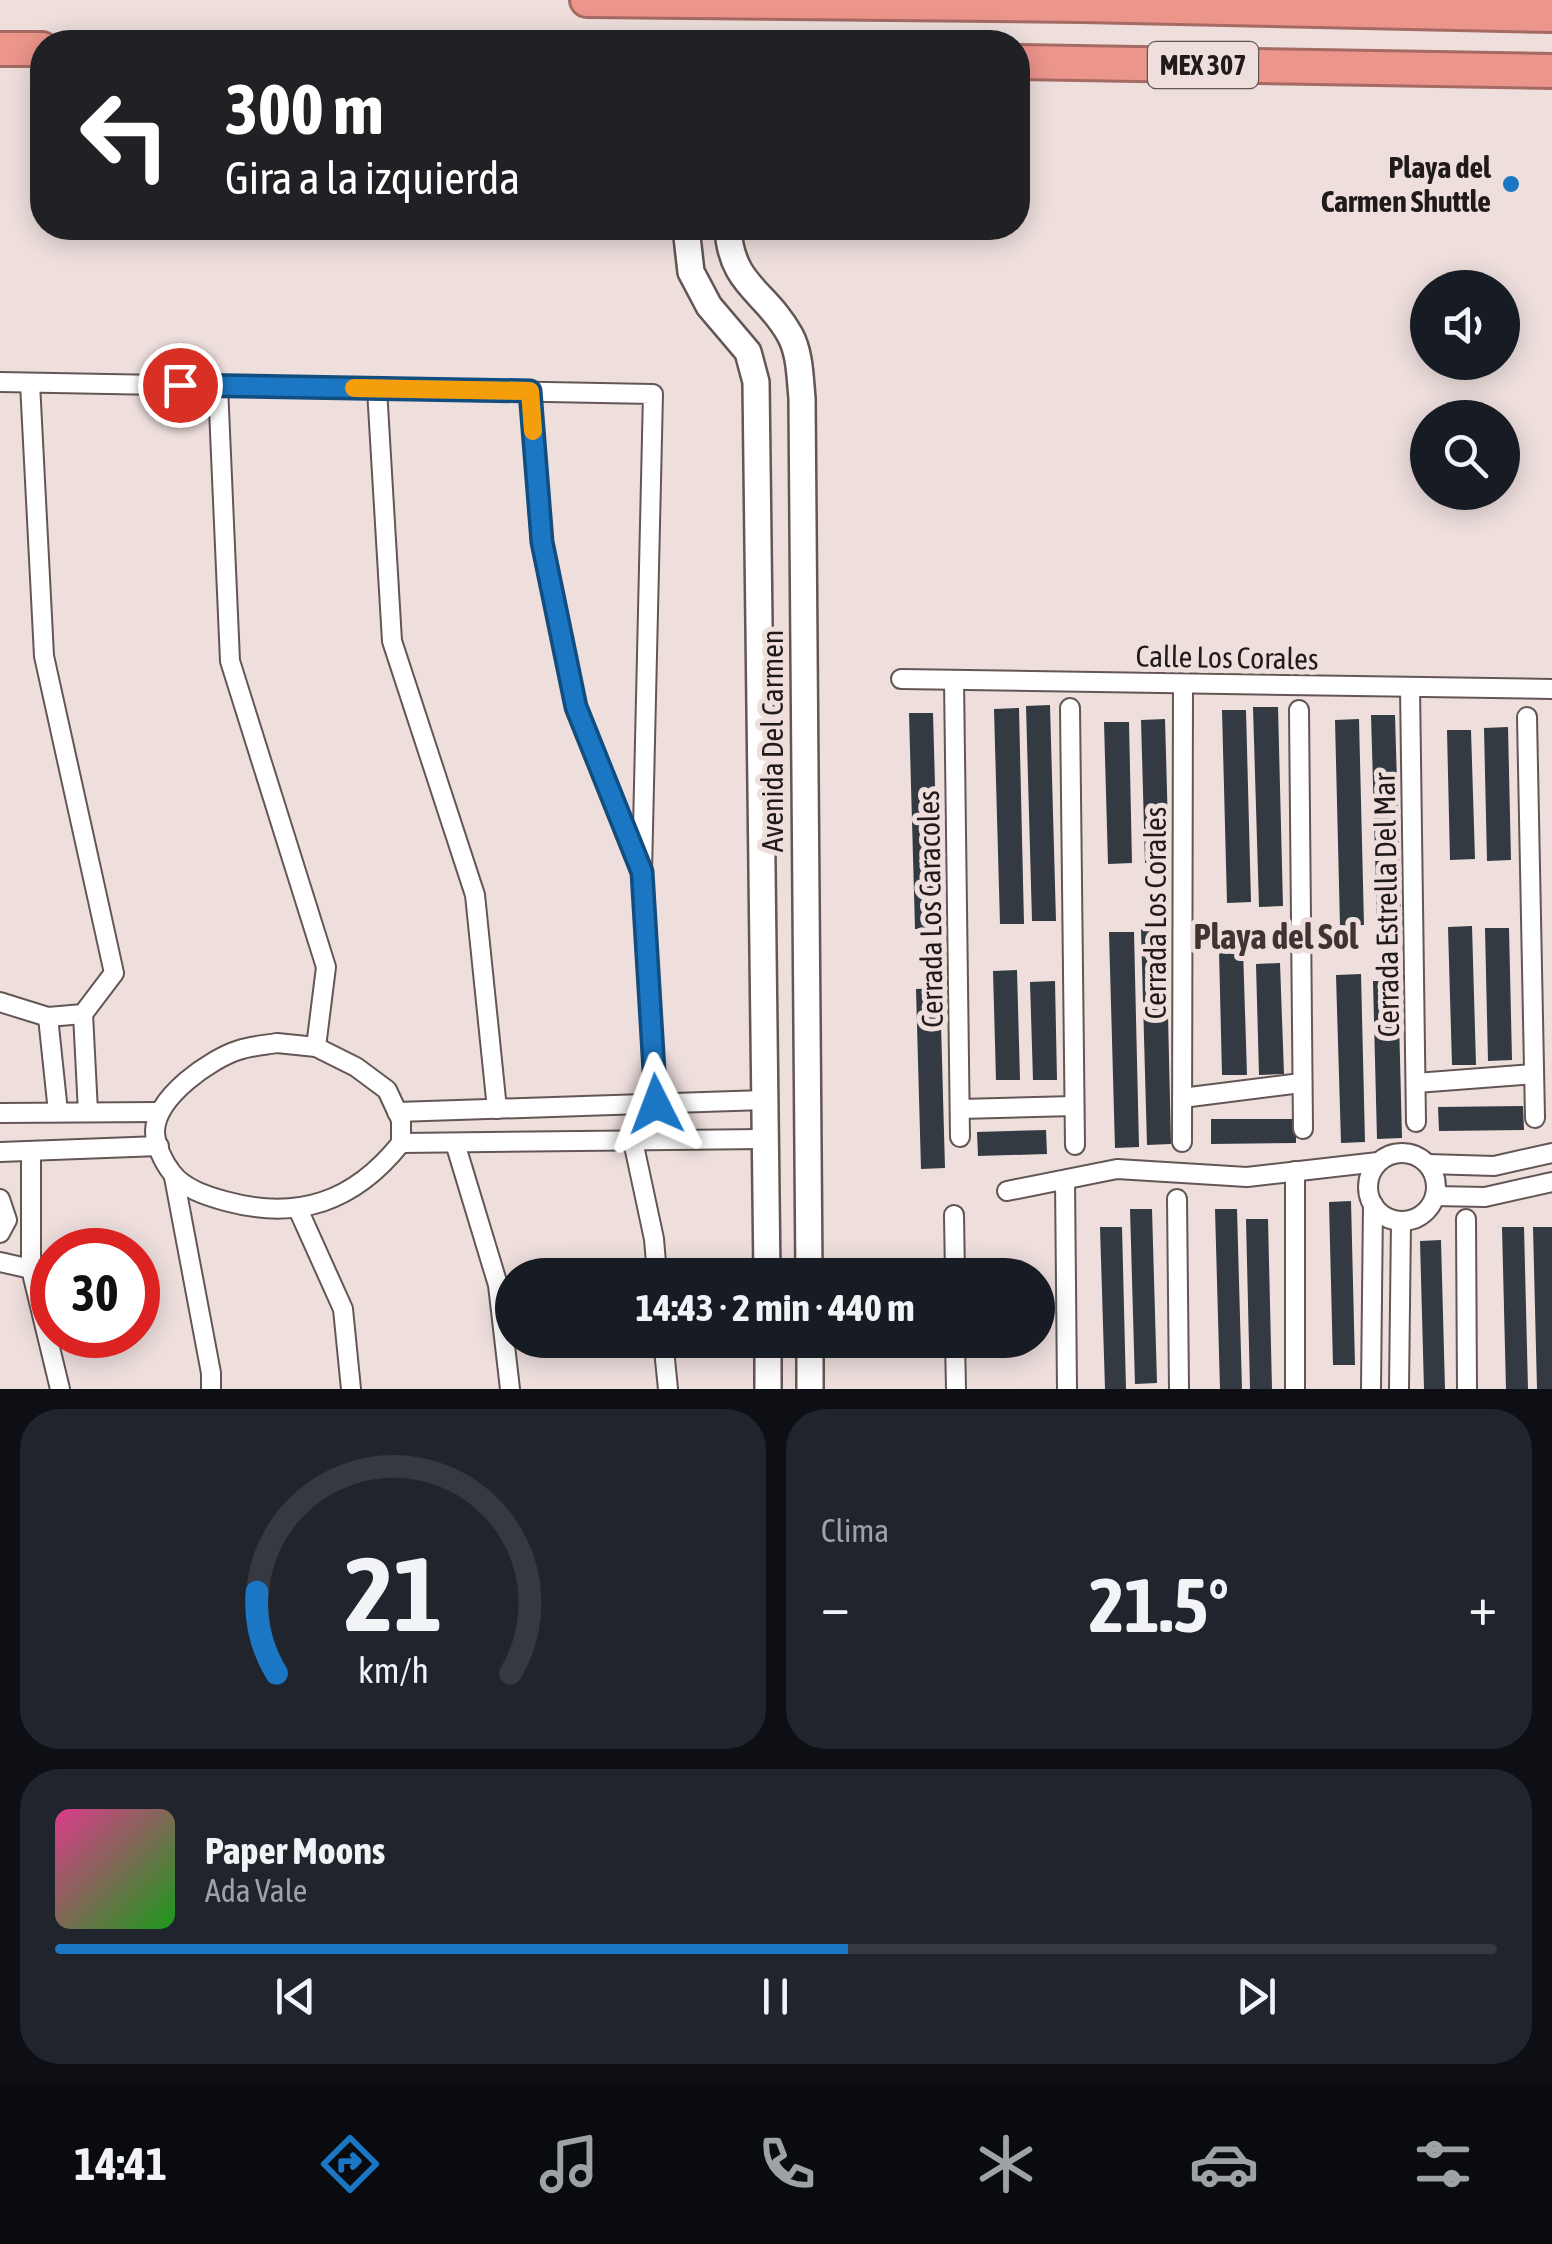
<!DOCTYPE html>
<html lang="es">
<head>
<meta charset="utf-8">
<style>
	body { margin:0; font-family:"Asap Condensed",sans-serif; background:#20242c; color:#f1f3f6; height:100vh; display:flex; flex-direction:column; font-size:38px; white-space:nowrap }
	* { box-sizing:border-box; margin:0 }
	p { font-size:32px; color:#9ea1a6 }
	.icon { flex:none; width:55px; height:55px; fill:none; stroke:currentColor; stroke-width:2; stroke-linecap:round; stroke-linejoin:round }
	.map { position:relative; height:1389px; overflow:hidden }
	.details { display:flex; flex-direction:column; gap:20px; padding:20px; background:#0d0f14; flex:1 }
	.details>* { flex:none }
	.guide { position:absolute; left:30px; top:30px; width:1000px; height:210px; border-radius:40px; box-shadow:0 5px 25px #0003; background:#202124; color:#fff; overflow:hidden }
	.fabs { position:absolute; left:1410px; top:270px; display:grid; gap:20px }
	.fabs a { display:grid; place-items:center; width:110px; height:110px; border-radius:50%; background:#171b24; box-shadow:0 5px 25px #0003; font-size:50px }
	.speed { position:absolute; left:30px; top:1228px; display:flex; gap:20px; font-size:50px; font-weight:700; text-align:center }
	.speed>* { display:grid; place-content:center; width:130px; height:130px; border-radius:50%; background:#171b24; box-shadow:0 5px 25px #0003; line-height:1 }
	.speed .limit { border:15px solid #d22; background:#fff; color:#111 }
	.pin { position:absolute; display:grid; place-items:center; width:85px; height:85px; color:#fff; margin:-42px; border:5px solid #fff; border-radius:50%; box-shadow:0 2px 10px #0007 }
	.me { position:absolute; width:110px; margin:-55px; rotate:357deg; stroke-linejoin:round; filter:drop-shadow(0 0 8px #0008) }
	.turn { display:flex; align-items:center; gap:35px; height:210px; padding:0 30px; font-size:45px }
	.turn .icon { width:130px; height:130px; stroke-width:2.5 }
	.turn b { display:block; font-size:70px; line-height:85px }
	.big { font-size:75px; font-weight:700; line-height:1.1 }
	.details .widget { flex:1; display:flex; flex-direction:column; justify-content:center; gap:15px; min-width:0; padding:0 35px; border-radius:40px; background:#20242c }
	.details .dial { align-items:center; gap:0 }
	.dial svg { height:260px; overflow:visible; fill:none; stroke:#363941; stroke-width:7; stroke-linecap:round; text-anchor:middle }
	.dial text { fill:#f1f3f6; stroke:none }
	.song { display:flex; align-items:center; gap:30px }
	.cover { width:120px; height:120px; border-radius:15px; background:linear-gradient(135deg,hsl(330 70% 55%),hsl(120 70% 35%)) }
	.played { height:10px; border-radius:5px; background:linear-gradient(90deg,#1b76c3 55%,#363941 55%) }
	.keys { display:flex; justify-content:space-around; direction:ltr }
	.heat { display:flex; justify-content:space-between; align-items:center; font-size:55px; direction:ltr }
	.details .tiles { flex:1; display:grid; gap:20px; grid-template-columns:1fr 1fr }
	.widget:last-child { grid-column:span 2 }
	.trip { position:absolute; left:495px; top:1258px; width:560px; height:100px; border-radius:50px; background:#171b24; box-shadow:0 5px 25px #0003; font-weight:700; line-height:100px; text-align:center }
	.tab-bar { display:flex; height:160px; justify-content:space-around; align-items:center; background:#090b0e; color:#9ea1a6 }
	.tab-bar .icon { width:70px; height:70px }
	.tab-bar .selected { color:#1b76c3 }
	.tab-bar b { font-size:45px; color:#f1f3f6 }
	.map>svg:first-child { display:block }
	.building { fill:#333a42 }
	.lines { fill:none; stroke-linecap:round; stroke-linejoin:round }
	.street-casing { stroke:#635654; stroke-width:22 }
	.secondary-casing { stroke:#635654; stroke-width:30 }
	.highway-casing { stroke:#a56a63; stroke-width:38 }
	.street { stroke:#fff; stroke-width:18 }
	.secondary { stroke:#fff; stroke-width:25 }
	.highway { stroke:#ec958b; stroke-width:32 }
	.route-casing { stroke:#124d7f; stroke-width:25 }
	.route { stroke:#1b76c3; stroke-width:18 }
	.slow { stroke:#f59e0b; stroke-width:18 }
	.poi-dot { fill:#1b76c3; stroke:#eedfdd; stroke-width:4 }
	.labels { text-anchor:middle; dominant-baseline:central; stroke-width:10; stroke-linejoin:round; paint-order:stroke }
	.shield { fill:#eedfdd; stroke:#5e5654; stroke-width:2.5 }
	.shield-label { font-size:28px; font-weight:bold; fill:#201b1a }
	.poi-label { font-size:30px; font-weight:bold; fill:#201b1a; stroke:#eedfdd; text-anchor:end }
	.street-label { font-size:30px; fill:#201b1a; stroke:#eedfdd }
	.quarter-label { font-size:35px; font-weight:bold; fill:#3f3432; stroke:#eedfdd }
</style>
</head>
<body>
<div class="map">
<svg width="1552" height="1389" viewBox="0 0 1552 1389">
	<rect width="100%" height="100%" fill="#eedfdd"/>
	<!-- building -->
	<g class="building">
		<polygon points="1050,705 1056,921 1032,921 1026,706"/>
		<polygon points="1253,707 1278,707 1283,906 1259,907"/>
		<polygon points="1019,708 1024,924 1000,924 994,709"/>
		<polygon points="1222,710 1246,710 1251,902 1227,903"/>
		<polygon points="909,713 933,713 939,928 915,929"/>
		<polygon points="1371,715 1395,715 1401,921 1377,922"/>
		<polygon points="1165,719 1169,863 1145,863 1141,720"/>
		<polygon points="1359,719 1364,925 1340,926 1335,720"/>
		<polygon points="1104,722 1129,722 1132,863 1108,864"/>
		<polygon points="1508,727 1511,860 1487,861 1484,728"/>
		<polygon points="1447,730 1471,730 1475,859 1450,860"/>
		<polygon points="1472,926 1476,1065 1452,1065 1448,927"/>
		<polygon points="1485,928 1509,928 1512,1060 1488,1061"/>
		<polygon points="1141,929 1166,929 1171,1144 1147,1145"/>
		<polygon points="1109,932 1134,932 1139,1147 1115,1148"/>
		<polygon points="1243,949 1247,1075 1222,1075 1219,950"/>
		<polygon points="1280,963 1284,1074 1259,1075 1256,964"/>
		<polygon points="1017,970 1020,1080 996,1080 993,971"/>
		<polygon points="1361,974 1365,1142 1341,1143 1336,975"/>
		<polygon points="1055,981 1057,1080 1033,1080 1030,982"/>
		<polygon points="1373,981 1398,981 1402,1138 1377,1139"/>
		<polygon points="940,988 945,1168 921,1169 916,989"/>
		<polygon points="1523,1106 1524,1130 1439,1131 1438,1107"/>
		<polygon points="1211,1119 1296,1119 1296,1143 1211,1144"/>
		<polygon points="1046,1130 1047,1154 978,1156 977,1132"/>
		<polygon points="1351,1201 1355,1365 1333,1365 1329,1202"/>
		<polygon points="1130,1209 1152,1209 1157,1383 1135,1384"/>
		<polygon points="1215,1209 1237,1209 1242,1389 1220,1389"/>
		<polygon points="1246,1219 1268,1219 1272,1389 1250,1389"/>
		<polygon points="1100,1227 1122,1227 1126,1389 1105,1389"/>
		<polygon points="1502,1227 1524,1227 1528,1389 1506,1389"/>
		<polygon points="1533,1227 1552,1227 1552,1389 1537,1389"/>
		<polygon points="1441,1240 1445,1389 1424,1389 1420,1241"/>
	</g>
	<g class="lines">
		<defs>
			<g id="street">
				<polyline points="0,382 653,394 642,872 657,1140"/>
				<polyline points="218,386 230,661 326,967 316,1047"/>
				<polyline points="377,389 392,641 475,895 497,1109"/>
				<polyline points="530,391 541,542 576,707 638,863"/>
				<polyline points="901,679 1552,689"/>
				<polyline points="954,680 960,1137"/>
				<polyline points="1410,687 1416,1122"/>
				<polyline points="1070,708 1075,1145"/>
				<polyline points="1299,710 1303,1129"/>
				<polyline points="1527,717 1535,1118"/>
				<polyline points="0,1002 48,1017 83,1014 114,973 44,656 30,383"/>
				<polyline points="83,1014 88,1112"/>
				<polyline points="48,1017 58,1112"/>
				<path d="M 277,1043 L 316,1047 L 356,1067 L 387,1090 L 401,1120 L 401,1143 C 354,1202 298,1221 225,1201 C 207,1196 184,1189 172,1173 C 164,1163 155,1145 155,1131 C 156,1097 210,1059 239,1050 C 251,1046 265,1045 277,1043 Z"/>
				<polyline points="1416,1083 1534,1074"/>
				<polyline points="1182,1098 1301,1083"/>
				<polyline points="960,1109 1074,1106"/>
				<polyline points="397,1112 766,1100"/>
				<polyline points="0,1113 160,1112"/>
				<polyline points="633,1141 654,1239 657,1275"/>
				<polyline points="1182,1142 1183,684"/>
				<polyline points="401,1143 766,1139"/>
				<polyline points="455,1143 498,1285 510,1389"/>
				<polyline points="0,1152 159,1146"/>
				<circle cx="1402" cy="1187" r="34"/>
				<polyline points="1428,1164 1494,1166 1552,1153"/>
				<polyline points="1295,1171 1295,1389"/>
				<polyline points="174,1177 211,1373 211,1389"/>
				<polyline points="1065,1180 1067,1389"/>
				<polyline points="1007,1191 1117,1169 1247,1177 1378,1162"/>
				<polyline points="1435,1196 1485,1197 1552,1182"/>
				<polyline points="0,1199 7,1220 0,1233"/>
				<polyline points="1177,1199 1179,1389"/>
				<polyline points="298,1209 343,1309 351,1389"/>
				<polyline points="954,1215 955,1275"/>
				<polyline points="1466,1219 1467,1389"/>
				<polyline points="0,1262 31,1269 60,1389"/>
				<polyline points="31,1269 31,1151"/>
				<polyline points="663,1340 668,1389"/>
				<polyline points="955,1340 956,1389"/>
				<polyline points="1371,1389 1373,1204"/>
				<polyline points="1399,1389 1401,1221"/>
			</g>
			<g id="secondary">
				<polyline points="686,228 691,272 709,306 748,352 756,382 767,1275"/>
				<path d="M 728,228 C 731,286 766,291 790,335 C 800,353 800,378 802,398 L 809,1275"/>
				<polyline points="768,1340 768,1389"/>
				<polyline points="810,1340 810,1389"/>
			</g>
			<g id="highway">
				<polyline points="587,0 1082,5 1552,15"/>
				<polyline points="0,49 42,49"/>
				<polyline points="1018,62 1552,71"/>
			</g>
		</defs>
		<!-- street casing -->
		<use href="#street" class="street-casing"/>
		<!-- secondary casing -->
		<use href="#secondary" class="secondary-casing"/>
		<!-- highway casing -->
		<use href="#highway" class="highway-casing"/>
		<!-- street -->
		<use href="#street" class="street"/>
		<!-- secondary -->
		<use href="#secondary" class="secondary"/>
		<!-- highway -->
		<use href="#highway" class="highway"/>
	</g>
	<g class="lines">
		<defs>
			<polyline id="route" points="180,385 530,391 542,542 576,707 642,872 656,1104"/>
		</defs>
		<!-- route casing -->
		<use href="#route" class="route-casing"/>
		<!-- route -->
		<use href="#route" class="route"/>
		<!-- slow -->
		<polyline class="slow" points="354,388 530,391 533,431"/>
	</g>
	<!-- markers -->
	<circle class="poi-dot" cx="1511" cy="184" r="10"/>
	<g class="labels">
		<!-- shield labels -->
		<rect class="shield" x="1148" y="42" width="110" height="46" rx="8"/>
		<g class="shield-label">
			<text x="1203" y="65">MEX 307</text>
		</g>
		<!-- poi labels -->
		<g class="poi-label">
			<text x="1491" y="167">Playa del<tspan x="1491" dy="34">Carmen Shuttle</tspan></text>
		</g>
		<!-- street labels -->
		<g class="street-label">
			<text transform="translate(1227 657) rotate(1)">Calle Los Corales</text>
			<text transform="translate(772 741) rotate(-90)">Avenida Del Carmen</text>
			<text transform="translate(1386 905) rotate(-91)">Cerrada Estrella Del Mar</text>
			<text transform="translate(930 909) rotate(-91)">Cerrada Los Caracoles</text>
			<text transform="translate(1155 913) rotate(-90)">Cerrada Los Corales</text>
		</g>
		<!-- quarter labels -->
		<g class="quarter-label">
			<text x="1276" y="936">Playa del Sol</text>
		</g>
	</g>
</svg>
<div class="fabs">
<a><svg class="icon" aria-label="sound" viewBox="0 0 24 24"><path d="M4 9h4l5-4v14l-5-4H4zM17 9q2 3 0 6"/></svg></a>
<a><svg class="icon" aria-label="search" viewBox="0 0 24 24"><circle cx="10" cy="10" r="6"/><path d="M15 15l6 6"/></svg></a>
</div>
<div class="speed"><div class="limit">30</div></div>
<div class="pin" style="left:180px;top:385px;background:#d93025"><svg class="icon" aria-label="arrive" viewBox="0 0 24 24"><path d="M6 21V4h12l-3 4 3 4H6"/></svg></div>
<svg class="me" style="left:656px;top:1104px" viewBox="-20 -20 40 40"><path d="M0-17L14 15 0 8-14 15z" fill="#1b76c3" stroke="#fff" stroke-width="4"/></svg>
<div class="trip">14:43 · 2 min · 440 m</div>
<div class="guide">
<div class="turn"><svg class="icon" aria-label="left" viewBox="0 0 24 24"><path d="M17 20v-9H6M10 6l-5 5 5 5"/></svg><div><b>300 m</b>Gira a la izquierda</div></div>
</div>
</div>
<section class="details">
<div class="tiles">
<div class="widget dial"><svg viewBox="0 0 100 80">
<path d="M14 69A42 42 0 1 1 86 69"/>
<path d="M14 69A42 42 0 0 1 8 44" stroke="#1b76c3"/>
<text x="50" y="56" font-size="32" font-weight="700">21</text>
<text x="50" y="72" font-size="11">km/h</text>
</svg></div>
<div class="widget"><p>Clima</p>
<div class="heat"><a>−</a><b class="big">21.5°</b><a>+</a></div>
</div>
<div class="widget">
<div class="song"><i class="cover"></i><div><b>Paper Moons</b><p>Ada Vale</p></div></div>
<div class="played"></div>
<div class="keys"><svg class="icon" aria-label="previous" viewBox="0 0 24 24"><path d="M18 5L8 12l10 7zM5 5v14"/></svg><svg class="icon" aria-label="pause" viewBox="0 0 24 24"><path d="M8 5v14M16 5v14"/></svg><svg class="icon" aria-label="next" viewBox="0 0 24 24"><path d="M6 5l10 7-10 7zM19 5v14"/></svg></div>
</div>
</div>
</section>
<nav class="tab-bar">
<b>14:41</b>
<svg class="icon selected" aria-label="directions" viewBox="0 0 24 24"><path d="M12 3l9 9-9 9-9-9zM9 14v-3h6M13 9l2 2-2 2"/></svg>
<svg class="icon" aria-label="music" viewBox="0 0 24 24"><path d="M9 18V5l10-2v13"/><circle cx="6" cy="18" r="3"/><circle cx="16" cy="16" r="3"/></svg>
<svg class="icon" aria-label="phone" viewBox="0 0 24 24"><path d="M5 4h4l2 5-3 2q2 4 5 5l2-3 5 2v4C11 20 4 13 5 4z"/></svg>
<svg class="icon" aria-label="climate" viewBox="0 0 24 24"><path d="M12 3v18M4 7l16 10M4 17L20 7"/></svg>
<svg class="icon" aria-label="car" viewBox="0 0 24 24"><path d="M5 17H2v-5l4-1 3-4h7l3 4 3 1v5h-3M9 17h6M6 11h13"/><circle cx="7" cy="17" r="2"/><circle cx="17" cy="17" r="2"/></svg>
<svg class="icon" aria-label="filters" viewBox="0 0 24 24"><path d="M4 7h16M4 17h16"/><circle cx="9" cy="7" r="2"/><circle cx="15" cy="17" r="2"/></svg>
</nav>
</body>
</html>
